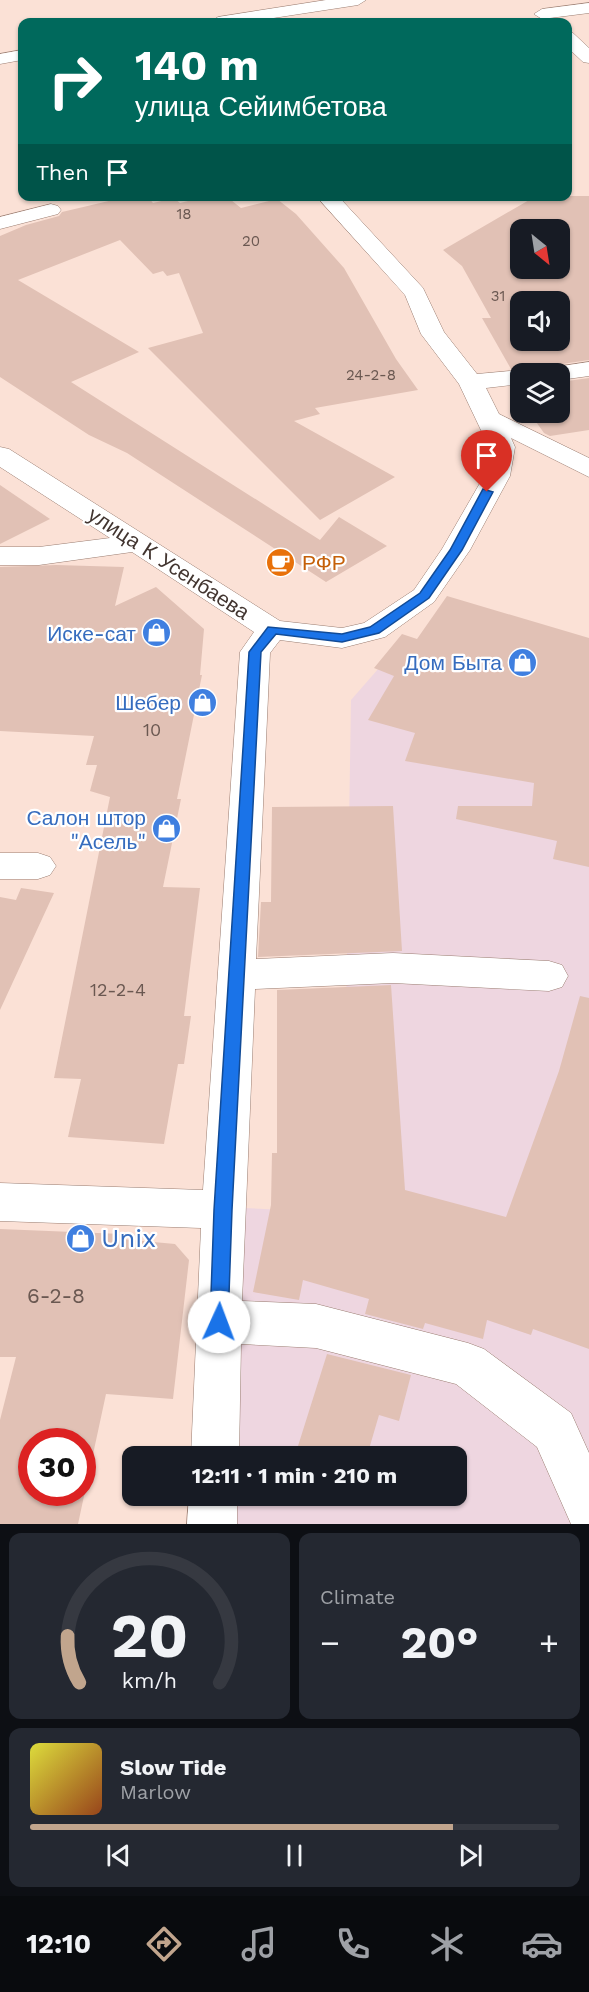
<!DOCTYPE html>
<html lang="en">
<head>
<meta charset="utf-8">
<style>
	body { margin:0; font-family:"Work Sans",sans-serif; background:#242831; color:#f1f3f6; height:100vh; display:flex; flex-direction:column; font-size:22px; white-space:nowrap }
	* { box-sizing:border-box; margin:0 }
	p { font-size:20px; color:#9ea1a6 }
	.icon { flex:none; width:33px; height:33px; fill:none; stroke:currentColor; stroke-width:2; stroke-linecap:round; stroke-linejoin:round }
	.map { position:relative; height:1524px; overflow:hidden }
	.side { display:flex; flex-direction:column; gap:9px; padding:9px; background:#0d0f14; flex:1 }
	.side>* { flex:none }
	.top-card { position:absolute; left:18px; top:18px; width:554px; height:183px; border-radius:12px; box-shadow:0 2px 4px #0004; background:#00695c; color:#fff; overflow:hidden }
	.needle { width:39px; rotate:150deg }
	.fabs { position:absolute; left:510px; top:219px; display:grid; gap:12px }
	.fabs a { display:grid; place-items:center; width:60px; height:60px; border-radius:12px; background:#171b24; box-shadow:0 2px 4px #0004; font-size:30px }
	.speed { position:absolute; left:18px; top:1428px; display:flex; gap:12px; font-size:30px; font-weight:700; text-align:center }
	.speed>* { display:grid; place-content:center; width:78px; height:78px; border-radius:50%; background:#171b24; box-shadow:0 2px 4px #0004; line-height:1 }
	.speed .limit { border:9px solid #d22; background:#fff; color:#111 }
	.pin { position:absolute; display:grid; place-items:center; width:51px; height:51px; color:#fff; margin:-62px -26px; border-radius:50% 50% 50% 0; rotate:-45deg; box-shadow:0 0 6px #0007 }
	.pin .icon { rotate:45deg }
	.me { position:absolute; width:66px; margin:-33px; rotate:2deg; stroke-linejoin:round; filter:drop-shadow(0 0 4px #0008) }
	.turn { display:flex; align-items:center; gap:21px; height:126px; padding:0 18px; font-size:27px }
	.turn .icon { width:78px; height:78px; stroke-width:2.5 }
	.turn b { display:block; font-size:42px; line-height:51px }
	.then { display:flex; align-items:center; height:57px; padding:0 18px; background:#0003; gap:12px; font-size:22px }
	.big { font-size:45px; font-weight:700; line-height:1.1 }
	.side .card { flex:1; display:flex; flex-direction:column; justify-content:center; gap:9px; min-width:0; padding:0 21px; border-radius:12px; background:#242831 }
	.side .dial { align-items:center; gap:0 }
	.dial svg { height:156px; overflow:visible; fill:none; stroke:#363941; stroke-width:7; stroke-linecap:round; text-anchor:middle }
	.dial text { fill:#f1f3f6; stroke:none }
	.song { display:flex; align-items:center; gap:18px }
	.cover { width:72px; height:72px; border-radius:9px; background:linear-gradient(135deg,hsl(60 70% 55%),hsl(20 70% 35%)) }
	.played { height:6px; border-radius:3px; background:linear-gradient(90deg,#c1a58d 80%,#363941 80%) }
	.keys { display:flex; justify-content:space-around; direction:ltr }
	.heat { display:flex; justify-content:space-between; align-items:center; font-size:33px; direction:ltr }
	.side .tiles { flex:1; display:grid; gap:9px; grid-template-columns:1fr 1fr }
	.card:last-child { grid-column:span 2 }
	.trip { position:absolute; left:122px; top:1446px; width:345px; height:60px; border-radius:12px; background:#171b24; box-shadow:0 2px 4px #0004; font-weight:700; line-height:60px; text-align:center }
	.tabs { display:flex; height:96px; justify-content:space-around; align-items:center; background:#090b0e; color:#9ea1a6 }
	.tabs .icon { width:42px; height:42px }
	.tabs .on { color:#c1a58d }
	.tabs b { font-size:27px; color:#f1f3f6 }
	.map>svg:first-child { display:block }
	.commercial { fill:#eed6e0 }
	.building { fill:#e1c1b5; fill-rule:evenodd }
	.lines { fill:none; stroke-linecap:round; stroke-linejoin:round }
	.minor-casing { stroke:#9a7d71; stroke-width:1 }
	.minor { fill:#fff; fill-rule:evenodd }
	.route { fill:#1a73e8; stroke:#114b97; stroke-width:1.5 }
	.labels { text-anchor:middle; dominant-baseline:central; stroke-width:4.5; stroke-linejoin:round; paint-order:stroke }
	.far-number-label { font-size:15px; fill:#6a5851 }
	.number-label { font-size:18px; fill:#6a5851 }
	.food-label { font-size:21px; fill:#c56008; stroke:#fff; text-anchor:start }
	.street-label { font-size:21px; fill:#423530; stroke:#fff }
	.shop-label { font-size:21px; fill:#366cbe; stroke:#fff; text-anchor:end }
	.near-number-label { font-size:21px; fill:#6a5851 }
	.near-shop-label { font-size:26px; fill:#366cbe; stroke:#fff; text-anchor:start }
</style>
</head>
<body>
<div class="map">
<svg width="589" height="1524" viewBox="0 0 589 1524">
	<rect width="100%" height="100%" fill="#fbe1d6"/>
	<!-- commercial -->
	<polygon class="commercial" points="379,668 589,733 589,1524 237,1524 237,1496 456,1496 456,1456 238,1456 244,1208 343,1213 351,700"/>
	<!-- building -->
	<g class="building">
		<polygon points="130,196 147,196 153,203 174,198 180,203 208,196 226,196 241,208 277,199 296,214 344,268 396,359 418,390 315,408 320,414 294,421 395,477 320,520 148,348 203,333 179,273 167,276 163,271 153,274 120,240 18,280 139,352 71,382 320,540 339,517 387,546 326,582 127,453 89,435 0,377 0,236 26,225 59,216 62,212"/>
		<path d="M 536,196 L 589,196 L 589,360 L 542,367 L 537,374 L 530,374 L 529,370 L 511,369 L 482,318 L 491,318 L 462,266 L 443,250 ZM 520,230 L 560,230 L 560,268 L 520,268 ZM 520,302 L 560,302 L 560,340 L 520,340 Z"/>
		<polygon points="589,378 589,430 550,436 544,433 529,412 560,412 560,382"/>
		<polygon points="0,485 50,519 0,544"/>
		<polygon points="56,565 124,567 115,606 156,587 204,629 200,675 202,675 177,799 181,799 163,887 200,888 184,1016 191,1016 184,1064 178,1064 164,1144 68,1137 81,1079 54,1078 110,797 90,791 97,765 86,765 94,736 0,731 0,567"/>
		<polygon points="447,596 589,638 589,867 553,859 557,841 456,819 458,806 532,806 534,783 405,761 415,733 368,720 394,676 374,668 402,634 417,639"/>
		<polygon points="393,806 402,951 258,957 261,902 271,902 272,807"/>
		<polygon points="21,888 54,893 0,1010 0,897 16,900"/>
		<polygon points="391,985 405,1190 506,1217 559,1071 580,996 589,998 589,1349 533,1329 531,1335 487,1320 483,1339 425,1323 423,1329 365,1314 369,1299 303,1280 299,1300 253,1292 271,1205 272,1153 277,1153 277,990"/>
		<path d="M 0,1229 L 122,1234 L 121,1239 L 175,1244 L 189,1260 L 173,1399 L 106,1394 L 78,1524 L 0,1524 L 0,1420 L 16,1357 L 0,1357 ZM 32,1442 L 82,1442 L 82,1492 L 32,1492 Z"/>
		<polygon points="327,1354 411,1375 399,1421 379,1415 367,1456 333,1456 298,1446"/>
	</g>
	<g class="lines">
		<defs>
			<g id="minor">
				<polygon points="326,0 366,0 358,5 247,22 210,22 218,17"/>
				<polygon points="589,3 589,13 542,19 534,14 542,9"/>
				<polygon points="567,32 573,33 589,48 589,63 583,62 567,47"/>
				<polygon points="22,50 22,60 0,64 0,54"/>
				<polygon points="316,196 338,196 423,288 444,332 477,374 520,370 529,372 520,374 520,384 486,388 499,414 589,458 589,477 511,438 515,447 510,476 470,550 434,602 385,637 342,648 280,640 270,653 256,959 393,953 549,961 562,965 568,976 562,987 549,991 393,983 255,989 242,1301 316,1304 468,1343 484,1349 571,1413 589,1453 589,1524 571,1524 537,1447 456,1384 316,1348 241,1344 239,1456 191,1456 201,1228 0,1221 0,1183 203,1190 240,652 254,632 132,552 39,565 0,565 0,547 39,547 110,538 0,467 0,447 9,449 280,621 342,628 364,623 414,590 442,549 484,476 489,447 459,384 421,334 405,295"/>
				<polygon points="51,204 58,206 61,210 58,214 0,229 0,217"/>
				<polygon points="589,362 589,376 560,380 560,374 539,374 542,369"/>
				<polygon points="0,853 38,853 50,857 56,866 50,875 38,879 0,879"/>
				<polygon points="189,1496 237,1496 237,1524 187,1524"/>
			</g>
		</defs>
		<!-- minor casing -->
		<use href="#minor" class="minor-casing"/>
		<!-- minor -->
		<use href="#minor" class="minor"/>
	</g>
	<!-- route -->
	<polygon class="route" points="483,489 493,492 462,550 429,598 379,633 342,642 276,634 261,652 232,1210 228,1322 226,1328 219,1331 213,1328 210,1322 214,1210 249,652 268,627 342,634 370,627 420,593 450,550"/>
	<!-- icons -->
	<defs>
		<symbol id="cafe-disc" viewBox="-11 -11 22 22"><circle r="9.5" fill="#e8710a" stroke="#fff"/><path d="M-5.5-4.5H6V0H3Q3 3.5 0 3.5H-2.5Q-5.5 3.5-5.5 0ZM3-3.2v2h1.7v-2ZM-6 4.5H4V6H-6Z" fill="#fff"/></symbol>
		<symbol id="shop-disc" viewBox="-11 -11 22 22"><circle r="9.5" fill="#3f7fe0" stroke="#fff"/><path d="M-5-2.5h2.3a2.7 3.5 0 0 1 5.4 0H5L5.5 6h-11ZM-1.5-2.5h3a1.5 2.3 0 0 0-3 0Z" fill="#fff"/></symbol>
	</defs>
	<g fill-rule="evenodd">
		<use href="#cafe-disc" x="264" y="546" width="33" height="33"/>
		<use href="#shop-disc" x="140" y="616" width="33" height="33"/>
		<use href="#shop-disc" x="506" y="646" width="33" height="33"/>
		<use href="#shop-disc" x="186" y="686" width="33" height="33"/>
		<use href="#shop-disc" x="150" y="812" width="33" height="33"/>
		<use href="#shop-disc" x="64" y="1222" width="33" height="33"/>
	</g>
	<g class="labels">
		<!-- far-number labels -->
		<g class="far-number-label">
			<text x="184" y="214">18</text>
			<text x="251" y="241">20</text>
			<text x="498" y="296">31</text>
			<text x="371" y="375">24-2-8</text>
		</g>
		<!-- number labels -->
		<g class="number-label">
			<text x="152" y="729">10</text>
			<text x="118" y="989">12-2-4</text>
		</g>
		<!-- food labels -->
		<g class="food-label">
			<text x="302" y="562">РФР</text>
		</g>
		<!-- street labels -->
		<g class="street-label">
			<text transform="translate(169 563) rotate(33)">улица К Усенбаева</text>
		</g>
		<!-- shop labels -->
		<g class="shop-label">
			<text x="136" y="633">Иске-сат</text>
			<text x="502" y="662">Дом Быта</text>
			<text x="181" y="702">Шебер</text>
			<text x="146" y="817">Салон штор<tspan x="146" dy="24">"Асель"</tspan></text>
		</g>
		<!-- near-number labels -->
		<g class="near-number-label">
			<text x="56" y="1295">6-2-8</text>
		</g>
		<!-- near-shop labels -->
		<g class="near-shop-label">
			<text x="101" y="1238">Unix</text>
		</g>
	</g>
</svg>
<div class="fabs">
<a><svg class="needle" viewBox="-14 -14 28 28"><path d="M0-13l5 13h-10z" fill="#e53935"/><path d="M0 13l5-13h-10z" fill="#9ea1a6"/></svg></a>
<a><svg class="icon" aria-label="sound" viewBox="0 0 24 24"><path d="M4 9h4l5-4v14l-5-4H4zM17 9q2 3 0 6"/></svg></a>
<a><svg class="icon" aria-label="layers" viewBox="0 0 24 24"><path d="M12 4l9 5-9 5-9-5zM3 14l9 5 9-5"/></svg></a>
</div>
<div class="speed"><div class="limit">30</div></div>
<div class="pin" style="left:487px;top:492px;background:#d93025"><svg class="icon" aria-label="arrive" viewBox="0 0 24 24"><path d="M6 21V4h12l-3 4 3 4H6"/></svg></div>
<svg class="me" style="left:219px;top:1322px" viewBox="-20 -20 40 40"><circle r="19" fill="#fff"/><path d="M0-13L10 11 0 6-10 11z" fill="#1a73e8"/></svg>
<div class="trip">12:11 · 1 min · 210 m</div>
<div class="top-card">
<div class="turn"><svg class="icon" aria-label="right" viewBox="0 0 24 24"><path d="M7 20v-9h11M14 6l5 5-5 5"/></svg><div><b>140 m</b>улица Сейимбетова</div></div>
<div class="then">Then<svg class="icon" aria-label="arrive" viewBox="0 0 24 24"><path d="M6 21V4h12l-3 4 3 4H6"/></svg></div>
</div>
</div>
<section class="side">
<div class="tiles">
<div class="card dial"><svg viewBox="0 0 100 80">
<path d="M14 69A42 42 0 1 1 86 69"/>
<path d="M14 69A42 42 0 0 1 8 45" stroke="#c1a58d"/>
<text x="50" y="56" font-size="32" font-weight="700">20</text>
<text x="50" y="72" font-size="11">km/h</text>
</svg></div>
<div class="card"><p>Climate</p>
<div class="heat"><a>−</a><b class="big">20°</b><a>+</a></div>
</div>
<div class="card">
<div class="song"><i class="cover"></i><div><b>Slow Tide</b><p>Marlow</p></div></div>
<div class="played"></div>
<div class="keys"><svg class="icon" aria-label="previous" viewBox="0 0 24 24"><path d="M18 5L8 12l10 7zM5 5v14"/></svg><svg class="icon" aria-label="pause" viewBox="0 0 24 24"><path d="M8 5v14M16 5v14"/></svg><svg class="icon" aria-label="next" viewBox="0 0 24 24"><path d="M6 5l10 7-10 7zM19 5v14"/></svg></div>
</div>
</div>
</section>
<nav class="tabs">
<b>12:10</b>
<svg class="icon on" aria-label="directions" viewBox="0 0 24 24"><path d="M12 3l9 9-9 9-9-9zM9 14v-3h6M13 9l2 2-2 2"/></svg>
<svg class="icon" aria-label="music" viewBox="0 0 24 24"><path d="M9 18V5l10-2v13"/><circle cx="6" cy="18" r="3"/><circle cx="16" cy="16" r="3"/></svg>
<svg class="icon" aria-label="phone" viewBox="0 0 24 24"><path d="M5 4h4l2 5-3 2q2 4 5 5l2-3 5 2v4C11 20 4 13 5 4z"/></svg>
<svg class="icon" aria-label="climate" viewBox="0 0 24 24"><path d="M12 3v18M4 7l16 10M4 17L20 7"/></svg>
<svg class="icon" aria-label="car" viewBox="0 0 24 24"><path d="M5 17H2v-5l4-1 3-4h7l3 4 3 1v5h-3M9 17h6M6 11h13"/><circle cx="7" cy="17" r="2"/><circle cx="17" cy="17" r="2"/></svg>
</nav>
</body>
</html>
